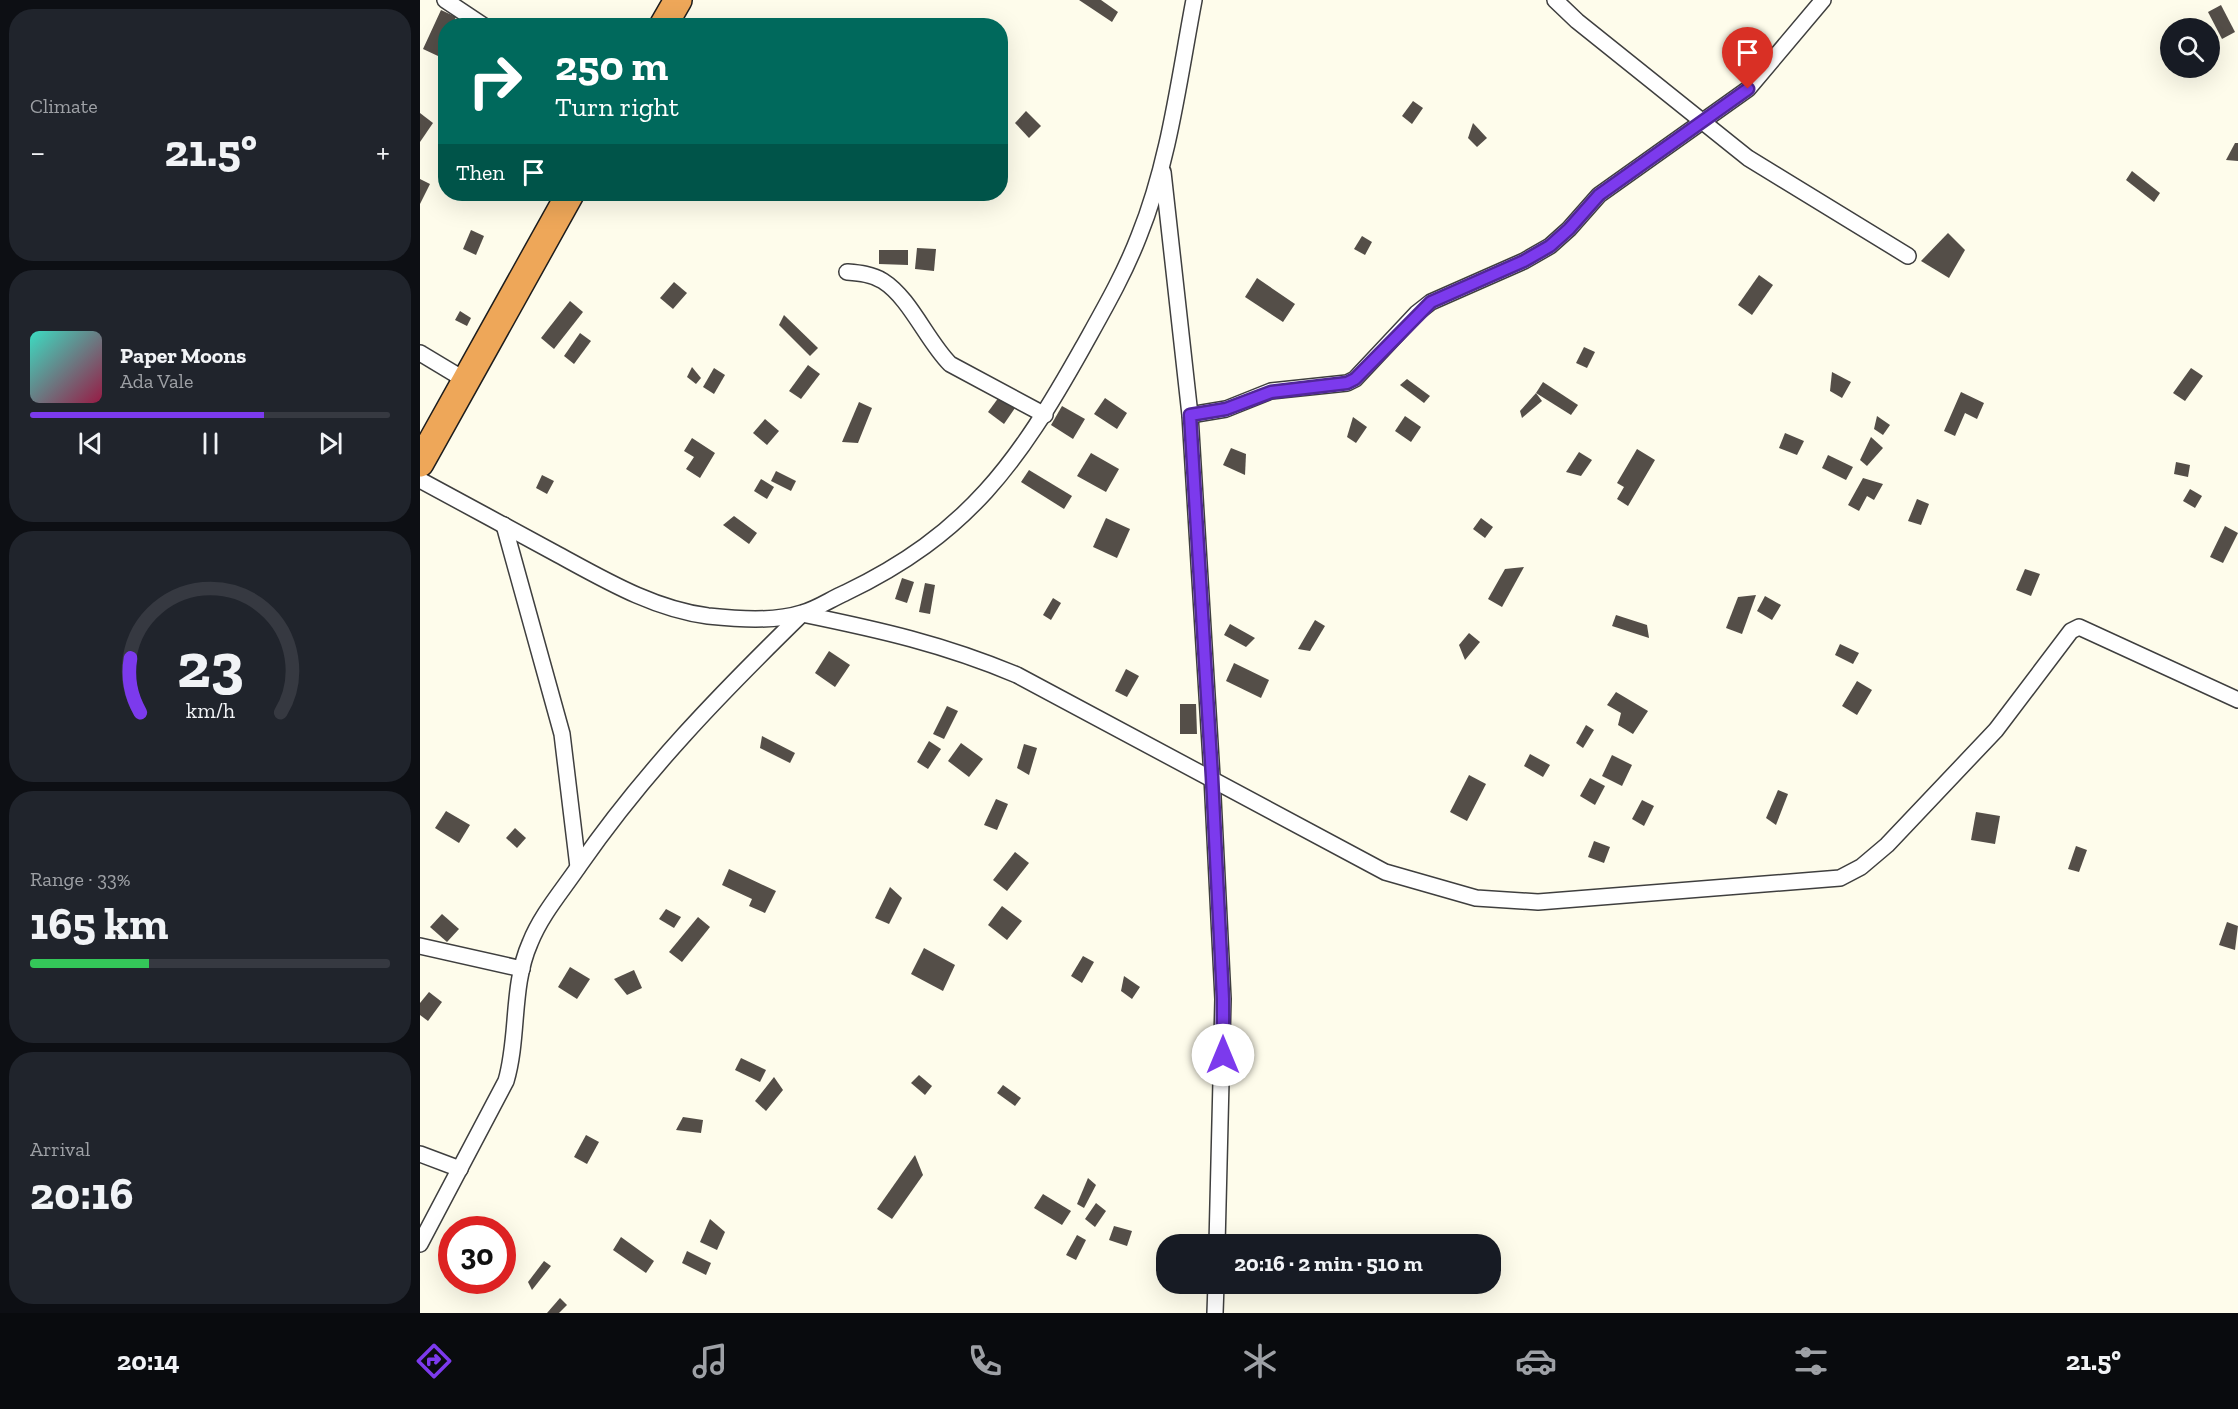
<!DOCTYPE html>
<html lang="en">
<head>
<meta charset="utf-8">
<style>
	body { margin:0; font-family:"Zilla Slab",serif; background:#20242c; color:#f1f3f6; height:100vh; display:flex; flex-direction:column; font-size:22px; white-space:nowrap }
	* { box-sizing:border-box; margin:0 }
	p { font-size:20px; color:#9ea1a6 }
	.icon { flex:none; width:33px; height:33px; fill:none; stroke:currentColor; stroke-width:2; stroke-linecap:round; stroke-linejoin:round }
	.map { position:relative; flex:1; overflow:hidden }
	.details { display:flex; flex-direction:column; gap:9px; padding:9px; background:#0d0f14; width:420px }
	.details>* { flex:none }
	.guide { position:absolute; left:18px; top:18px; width:570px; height:183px; border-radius:24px; box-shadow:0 6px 24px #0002; background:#00695c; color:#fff; overflow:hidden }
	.controls { position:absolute; left:1740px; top:18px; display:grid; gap:12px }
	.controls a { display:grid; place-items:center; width:60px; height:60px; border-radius:50%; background:#171b24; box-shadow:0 6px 24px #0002; font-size:30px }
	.speed { position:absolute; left:18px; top:1216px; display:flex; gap:12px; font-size:30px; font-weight:700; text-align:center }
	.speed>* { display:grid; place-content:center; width:78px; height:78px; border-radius:50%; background:#171b24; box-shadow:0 6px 24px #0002; line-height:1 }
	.speed .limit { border:9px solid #d22; background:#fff; color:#111 }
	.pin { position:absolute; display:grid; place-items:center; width:51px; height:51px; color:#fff; margin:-62px -26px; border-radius:50% 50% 50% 0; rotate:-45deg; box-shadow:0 0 6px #0007 }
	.pin .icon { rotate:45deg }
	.me { position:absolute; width:66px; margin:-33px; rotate:0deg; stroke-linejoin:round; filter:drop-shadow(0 0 4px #0008) }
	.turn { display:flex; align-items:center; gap:21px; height:126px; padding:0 18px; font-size:27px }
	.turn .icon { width:78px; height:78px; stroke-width:2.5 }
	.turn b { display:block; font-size:42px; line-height:51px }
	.then { display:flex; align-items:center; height:57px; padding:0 18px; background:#0003; gap:12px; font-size:22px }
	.big { font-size:45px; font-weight:800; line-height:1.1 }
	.details .card { flex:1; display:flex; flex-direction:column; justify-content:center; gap:9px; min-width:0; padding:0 21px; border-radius:24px; background:#20242c }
	.details .dial { align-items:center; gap:0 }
	.dial svg { height:156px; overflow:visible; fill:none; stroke:#363941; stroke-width:7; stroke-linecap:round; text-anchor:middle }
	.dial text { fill:#f1f3f6; stroke:none }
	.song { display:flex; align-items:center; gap:18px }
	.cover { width:72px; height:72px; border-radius:9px; background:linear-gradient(135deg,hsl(170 70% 55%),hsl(340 70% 35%)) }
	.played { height:6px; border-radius:3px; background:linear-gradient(90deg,#7c3aed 65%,#363941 65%) }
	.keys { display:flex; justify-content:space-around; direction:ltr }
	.heat { display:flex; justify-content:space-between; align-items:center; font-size:33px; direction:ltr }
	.charge { height:9px; border-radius:4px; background:linear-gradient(90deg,#34c759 33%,#363941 0) }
	.trip { position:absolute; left:736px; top:1234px; width:345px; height:60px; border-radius:24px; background:#171b24; box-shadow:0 6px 24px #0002; font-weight:800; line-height:60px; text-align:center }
	.tabs { display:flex; height:96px; justify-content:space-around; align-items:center; background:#090b0e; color:#9ea1a6 }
	.tabs .icon { width:42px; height:42px }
	.tabs .current { color:#7c3aed }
	.tabs b { font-size:27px; color:#f1f3f6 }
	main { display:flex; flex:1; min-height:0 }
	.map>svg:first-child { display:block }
	.building { fill:#544e48 }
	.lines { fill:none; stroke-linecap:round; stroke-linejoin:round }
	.street-casing { stroke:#3f3f3f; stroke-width:18 }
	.highway-casing { stroke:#1d1d1d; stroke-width:30 }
	.street { stroke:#fff; stroke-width:15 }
	.highway { stroke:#eea759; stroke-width:27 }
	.route-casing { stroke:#51269a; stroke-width:15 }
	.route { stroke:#7c3aed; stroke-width:10 }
</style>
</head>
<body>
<main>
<section class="details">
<div class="card"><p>Climate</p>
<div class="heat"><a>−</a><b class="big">21.5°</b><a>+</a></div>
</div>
<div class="card">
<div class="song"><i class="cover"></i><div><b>Paper Moons</b><p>Ada Vale</p></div></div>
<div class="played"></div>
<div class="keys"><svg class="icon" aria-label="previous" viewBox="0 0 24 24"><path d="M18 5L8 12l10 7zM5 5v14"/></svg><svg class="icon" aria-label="pause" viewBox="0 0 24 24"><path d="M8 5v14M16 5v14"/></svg><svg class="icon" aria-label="next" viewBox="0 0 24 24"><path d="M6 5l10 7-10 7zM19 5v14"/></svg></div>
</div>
<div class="card dial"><svg viewBox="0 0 100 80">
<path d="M14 69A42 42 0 1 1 86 69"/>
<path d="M14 69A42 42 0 0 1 9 41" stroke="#7c3aed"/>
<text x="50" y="56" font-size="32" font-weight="700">23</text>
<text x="50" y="72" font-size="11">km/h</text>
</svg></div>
<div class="card"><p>Range · 33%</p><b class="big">165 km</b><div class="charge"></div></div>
<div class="card"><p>Arrival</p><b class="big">20:16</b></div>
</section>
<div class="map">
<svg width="1818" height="1313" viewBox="0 0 1818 1313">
	<rect width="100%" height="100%" fill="#fefceb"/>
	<!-- building -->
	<g class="building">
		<polygon points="659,0 681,0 698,12 692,22"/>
		<polygon points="1801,5 1815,32 1802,39 1788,12"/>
		<polygon points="21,10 36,17 32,26 26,26 26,39 18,56 3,49"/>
		<polygon points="993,101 1003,108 992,124 982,116"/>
		<polygon points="606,111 621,126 609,138 595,123"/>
		<polygon points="0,113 13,123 0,142"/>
		<polygon points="1053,123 1067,138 1057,147 1048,138"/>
		<polygon points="1815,143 1818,143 1818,161 1806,160"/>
		<polygon points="1712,171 1740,193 1734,202 1706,180"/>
		<polygon points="0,179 10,184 0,204"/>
		<polygon points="51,230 64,236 56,255 43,249"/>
		<polygon points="1528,233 1545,250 1529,278 1501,261"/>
		<polygon points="942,236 952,242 945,255 934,249"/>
		<polygon points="497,248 516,249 514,271 495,269"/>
		<polygon points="459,250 488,250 488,265 459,264"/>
		<polygon points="1339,275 1353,285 1332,315 1318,305"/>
		<polygon points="837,278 875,304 863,322 825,297"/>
		<polygon points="254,282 267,293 253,309 240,298"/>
		<polygon points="150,301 163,312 134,349 121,338"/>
		<polygon points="40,311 51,318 47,326 35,320"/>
		<polygon points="364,315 398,348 390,356 359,325"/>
		<polygon points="160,333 171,341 154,364 144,356"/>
		<polygon points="1164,347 1175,352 1167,368 1156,363"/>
		<polygon points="388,365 400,374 381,399 369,391"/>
		<polygon points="272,367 281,378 276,384 267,377"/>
		<polygon points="294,368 305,375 294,394 283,387"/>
		<polygon points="1771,368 1783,376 1765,401 1753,393"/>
		<polygon points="1412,372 1431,382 1422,398 1410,391"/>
		<polygon points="987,379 1010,396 1004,403 980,385"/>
		<polygon points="1123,382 1158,405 1151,415 1116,393"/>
		<polygon points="1541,392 1564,403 1557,419 1545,413 1535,436 1524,431"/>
		<polygon points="1116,393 1122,401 1102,418 1100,411"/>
		<polygon points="579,397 595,408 584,424 568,412"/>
		<polygon points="685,398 707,413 697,429 674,414"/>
		<polygon points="439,402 452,408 438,443 422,442"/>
		<polygon points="642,406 665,419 653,439 631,425"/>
		<polygon points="985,416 1001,427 991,442 975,431"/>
		<polygon points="1457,416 1470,425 1463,435 1454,429"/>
		<polygon points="933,417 947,427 936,443 927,437"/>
		<polygon points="345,419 359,431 347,445 333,433"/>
		<polygon points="1365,433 1384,441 1377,455 1359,448"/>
		<polygon points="1451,437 1463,448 1447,466 1440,460"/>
		<polygon points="272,438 295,453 280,478 266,469 274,457 264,451"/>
		<polygon points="811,448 826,454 825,475 803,465"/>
		<polygon points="1217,449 1235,460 1208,506 1197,499 1204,487 1197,483"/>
		<polygon points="1159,452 1172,460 1161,476 1146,472"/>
		<polygon points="671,453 699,469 686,492 657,476"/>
		<polygon points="1408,455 1433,467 1426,480 1402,468"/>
		<polygon points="1756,462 1770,465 1768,477 1754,474"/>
		<polygon points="609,470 652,496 644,509 601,482"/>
		<polygon points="356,471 376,481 371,491 351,481"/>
		<polygon points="122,475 134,481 127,494 116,488"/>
		<polygon points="1443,478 1463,484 1454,500 1447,496 1439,511 1428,505"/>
		<polygon points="341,479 354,487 347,499 334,491"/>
		<polygon points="1770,489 1782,496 1775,508 1763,501"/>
		<polygon points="1497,499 1509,504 1501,525 1488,521"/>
		<polygon points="314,516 337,533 329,544 303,525"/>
		<polygon points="686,518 710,529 697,558 673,547"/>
		<polygon points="1061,518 1073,527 1065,538 1053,529"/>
		<polygon points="1805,526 1818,533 1803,563 1790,557"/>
		<polygon points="1104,567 1082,607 1068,599 1085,569"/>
		<polygon points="1605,569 1620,574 1611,596 1596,590"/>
		<polygon points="482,578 494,582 487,603 475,599"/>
		<polygon points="505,583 515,585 510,614 499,612"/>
		<polygon points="1336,595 1322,634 1306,628 1318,597"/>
		<polygon points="1345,596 1361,605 1352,620 1337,611"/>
		<polygon points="633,598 641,603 631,620 623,615"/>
		<polygon points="1196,615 1227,625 1229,638 1192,626"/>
		<polygon points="895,620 905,626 890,651 878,649"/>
		<polygon points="810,624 835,638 826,647 804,635"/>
		<polygon points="1049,633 1060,642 1045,660 1039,645"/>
		<polygon points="1420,644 1439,653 1433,664 1415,655"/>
		<polygon points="409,651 430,665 415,687 395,673"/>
		<polygon points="814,663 849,680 841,698 806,681"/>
		<polygon points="706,669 719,676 707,697 695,691"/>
		<polygon points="1437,681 1452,690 1437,715 1422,706"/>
		<polygon points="1196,692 1228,711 1213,734 1198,725 1201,713 1187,705"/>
		<polygon points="760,704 776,704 777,734 760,734"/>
		<polygon points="527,706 538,711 524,739 513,734"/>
		<polygon points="1166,725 1174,730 1163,748 1156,743"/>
		<polygon points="342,736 375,753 370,763 340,748"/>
		<polygon points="509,741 521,749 508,769 497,762"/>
		<polygon points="541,743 563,759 549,777 528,761"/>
		<polygon points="604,744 617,748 609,775 597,768"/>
		<polygon points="1110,754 1130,765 1123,777 1104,766"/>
		<polygon points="1192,755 1212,765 1202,786 1182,776"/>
		<polygon points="1049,775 1066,784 1047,821 1030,812"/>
		<polygon points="1170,778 1185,786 1175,805 1160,796"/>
		<polygon points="1358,790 1368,794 1356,825 1346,818"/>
		<polygon points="576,799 588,804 577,830 564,825"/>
		<polygon points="1222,800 1234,806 1224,826 1212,819"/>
		<polygon points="26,811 50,825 39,843 15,828"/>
		<polygon points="1556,812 1580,816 1575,844 1551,840"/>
		<polygon points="95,828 106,838 97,848 86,838"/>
		<polygon points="1174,841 1190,847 1184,863 1168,857"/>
		<polygon points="1656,846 1667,850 1659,872 1648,869"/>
		<polygon points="595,852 609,863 587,891 573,880"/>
		<polygon points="309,869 356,891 345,913 329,906 332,899 302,885"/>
		<polygon points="470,887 482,898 469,924 455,918"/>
		<polygon points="582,906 602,921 587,940 568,925"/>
		<polygon points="246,909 261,917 254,928 239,919"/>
		<polygon points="22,914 39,929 27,942 10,927"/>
		<polygon points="278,917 290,927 262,962 249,952"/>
		<polygon points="1807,922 1818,926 1815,950 1799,945"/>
		<polygon points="504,948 535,965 523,991 491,974"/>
		<polygon points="663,956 674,962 662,983 651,976"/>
		<polygon points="150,967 170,979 157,999 138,987"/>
		<polygon points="214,970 222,988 207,995 194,979"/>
		<polygon points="704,976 720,987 712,999 701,991"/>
		<polygon points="9,992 22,1002 8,1021 0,1015 0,1003"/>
		<polygon points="321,1058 346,1070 340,1082 315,1070"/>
		<polygon points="499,1075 512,1086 505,1095 491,1083"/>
		<polygon points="354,1077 363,1090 346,1111 335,1101"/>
		<polygon points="583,1085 601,1098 595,1106 577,1093"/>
		<polygon points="263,1117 283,1120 281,1133 256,1130"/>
		<polygon points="166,1135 179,1142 167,1164 154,1157"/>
		<polygon points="495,1155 503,1175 472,1219 457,1209"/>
		<polygon points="668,1178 676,1185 664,1208 657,1204"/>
		<polygon points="623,1194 651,1211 642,1225 614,1208"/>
		<polygon points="676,1203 686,1211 675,1227 665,1219"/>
		<polygon points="290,1219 305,1232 297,1250 280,1242"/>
		<polygon points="694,1226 712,1231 707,1246 689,1240"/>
		<polygon points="657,1235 666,1240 656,1260 646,1255"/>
		<polygon points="201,1237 234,1261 226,1273 193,1250"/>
		<polygon points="267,1251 291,1263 286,1275 262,1263"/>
		<polygon points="124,1261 131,1266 112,1290 108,1282"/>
		<polygon points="140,1298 147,1305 139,1313 127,1313"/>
	</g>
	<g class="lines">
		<defs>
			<g id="street">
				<polyline points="25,0 64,26"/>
				<polyline points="1135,0 1157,21 1328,158 1488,256"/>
				<polyline points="743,172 770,415 792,777 803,999 797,1245"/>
				<path d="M 427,272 C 439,273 452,274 463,281 C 490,298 507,341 530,364 L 625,415"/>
				<polyline points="0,353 45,380"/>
				<polyline points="770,415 806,409 851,391 927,383 935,379 997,313 1011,302 1104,261 1130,246 1149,229 1179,195 1328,89 1403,0"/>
				<path d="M 0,480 C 45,504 90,529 135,553 C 183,579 233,609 288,616 C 317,619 354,622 382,613 C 397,609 411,599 425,593 C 548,534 598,463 663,347 C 683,311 704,275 719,236 C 749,162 759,79 774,0"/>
				<polyline points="84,525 142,734 158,867"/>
				<path d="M 382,614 C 460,630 523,644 597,675 L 965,872 L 1056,898 L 1118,902 L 1420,878 L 1441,867 L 1467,845 L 1576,730 L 1651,631 L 1659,627 L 1818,700"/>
				<polyline points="0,946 102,969"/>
				<polyline points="0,1154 40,1169"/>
				<path d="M 0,1244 L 86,1081 C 99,1037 91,986 110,943 C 121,915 142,891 159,866 C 225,771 300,694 382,614"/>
				<polyline points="795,1313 796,1284"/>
			</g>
			<g id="highway">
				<polyline points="243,26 258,0"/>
				<polyline points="0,463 150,194"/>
			</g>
		</defs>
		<!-- street casing -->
		<use href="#street" class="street-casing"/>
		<!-- highway casing -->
		<use href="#highway" class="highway-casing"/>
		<!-- street -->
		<use href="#street" class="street"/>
		<!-- highway -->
		<use href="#highway" class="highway"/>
	</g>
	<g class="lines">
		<defs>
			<polyline id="route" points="803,1055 803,999 792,777 770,415 806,409 851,392 927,383 935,379 1011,302 1104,261 1130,246 1149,229 1179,195 1328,89"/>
		</defs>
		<!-- route casing -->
		<use href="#route" class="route-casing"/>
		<!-- route -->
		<use href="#route" class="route"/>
	</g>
</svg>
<div class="controls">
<a><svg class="icon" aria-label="search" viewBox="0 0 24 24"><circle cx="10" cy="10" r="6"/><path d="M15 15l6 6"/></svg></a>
</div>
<div class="speed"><div class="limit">30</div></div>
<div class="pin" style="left:1328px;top:89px;background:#d93025"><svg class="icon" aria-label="arrive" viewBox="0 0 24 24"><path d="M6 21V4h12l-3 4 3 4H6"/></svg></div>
<svg class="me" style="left:803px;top:1055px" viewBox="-20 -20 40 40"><circle r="19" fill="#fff"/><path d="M0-13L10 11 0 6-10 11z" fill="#7c3aed"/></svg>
<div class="trip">20:16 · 2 min · 510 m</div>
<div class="guide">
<div class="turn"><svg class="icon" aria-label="right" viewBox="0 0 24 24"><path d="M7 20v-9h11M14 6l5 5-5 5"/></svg><div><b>250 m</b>Turn right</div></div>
<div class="then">Then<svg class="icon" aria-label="arrive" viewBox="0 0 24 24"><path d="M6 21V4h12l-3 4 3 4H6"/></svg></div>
</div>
</div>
</main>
<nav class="tabs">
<b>20:14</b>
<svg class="icon current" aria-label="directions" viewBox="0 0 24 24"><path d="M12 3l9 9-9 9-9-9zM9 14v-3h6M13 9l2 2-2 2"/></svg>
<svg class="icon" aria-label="music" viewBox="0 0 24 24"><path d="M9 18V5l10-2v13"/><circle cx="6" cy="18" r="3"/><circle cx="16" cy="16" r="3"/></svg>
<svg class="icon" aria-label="phone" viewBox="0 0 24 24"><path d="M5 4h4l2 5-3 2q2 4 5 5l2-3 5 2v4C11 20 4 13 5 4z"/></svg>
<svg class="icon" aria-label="climate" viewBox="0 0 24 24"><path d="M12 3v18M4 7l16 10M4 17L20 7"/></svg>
<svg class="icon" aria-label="car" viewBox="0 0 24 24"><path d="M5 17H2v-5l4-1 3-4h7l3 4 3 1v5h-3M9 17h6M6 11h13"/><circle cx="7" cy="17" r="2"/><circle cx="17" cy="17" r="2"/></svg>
<svg class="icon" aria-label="filters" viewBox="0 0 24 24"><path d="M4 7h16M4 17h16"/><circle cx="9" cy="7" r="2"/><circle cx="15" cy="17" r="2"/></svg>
<b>21.5°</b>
</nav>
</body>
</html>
